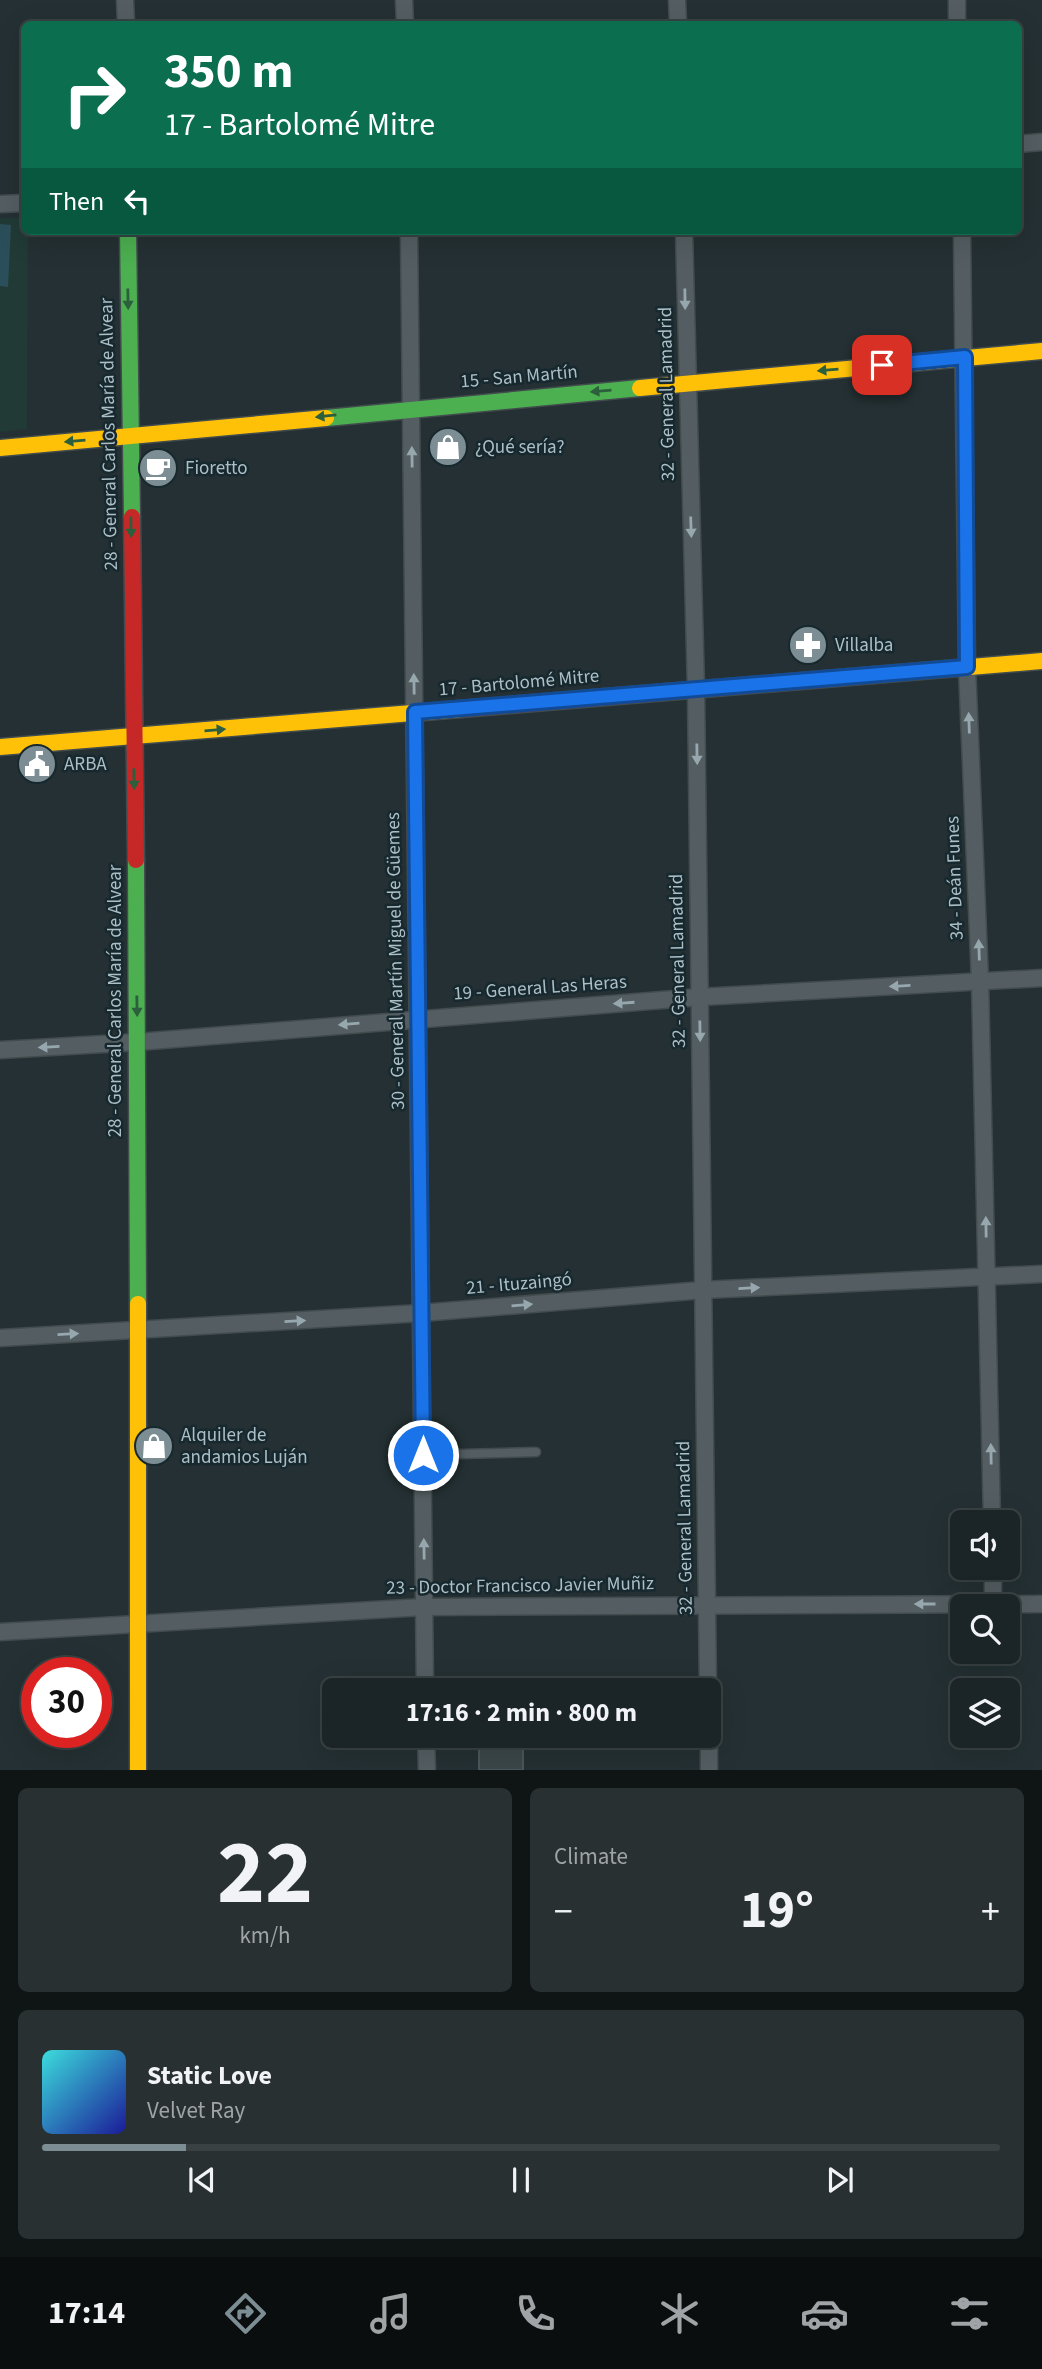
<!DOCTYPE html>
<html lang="en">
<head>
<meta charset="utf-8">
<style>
	body { margin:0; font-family:"Source Sans 3",sans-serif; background:#283032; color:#f1f3f6; height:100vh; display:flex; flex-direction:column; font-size:26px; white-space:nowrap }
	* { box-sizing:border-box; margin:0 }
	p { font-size:23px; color:#a0a4a7 }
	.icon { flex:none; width:38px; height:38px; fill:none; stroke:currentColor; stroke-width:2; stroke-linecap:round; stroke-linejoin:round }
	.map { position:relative; height:1770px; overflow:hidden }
	.sheet { display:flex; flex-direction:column; gap:18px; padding:18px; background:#0f1415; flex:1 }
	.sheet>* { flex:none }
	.top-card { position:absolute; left:21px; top:21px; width:1001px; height:214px; border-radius:10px; box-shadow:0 7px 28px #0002,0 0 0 2px #394143; background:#0b6e4f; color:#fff; overflow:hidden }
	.tools { position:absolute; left:950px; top:1510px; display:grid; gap:14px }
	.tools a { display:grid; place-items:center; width:70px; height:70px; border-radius:10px; background:#1b2426; box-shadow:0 7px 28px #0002,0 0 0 2px #394143; font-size:35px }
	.speed { position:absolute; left:21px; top:1657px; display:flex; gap:14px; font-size:35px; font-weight:700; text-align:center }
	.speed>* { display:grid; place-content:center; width:91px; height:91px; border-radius:50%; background:#1b2426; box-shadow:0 7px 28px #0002,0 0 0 2px #394143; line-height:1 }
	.speed .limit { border:10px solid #d22; background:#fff; color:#111 }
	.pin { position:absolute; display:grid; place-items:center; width:60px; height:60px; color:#fff; margin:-30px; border-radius:14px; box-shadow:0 4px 10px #0006 }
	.me { position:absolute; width:77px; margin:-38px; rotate:0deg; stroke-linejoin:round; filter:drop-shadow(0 0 5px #0008) }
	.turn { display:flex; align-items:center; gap:24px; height:147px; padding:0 28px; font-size:32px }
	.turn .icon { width:91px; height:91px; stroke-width:2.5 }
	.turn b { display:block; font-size:49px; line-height:60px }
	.then { display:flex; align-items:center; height:66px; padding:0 28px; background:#0003; gap:14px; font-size:26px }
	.big { font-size:52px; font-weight:700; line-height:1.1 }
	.sheet .widget { flex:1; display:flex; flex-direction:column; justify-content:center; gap:10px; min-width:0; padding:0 24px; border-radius:10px; background:#283032 }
	.sheet .dial { align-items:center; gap:0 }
	.dial b { font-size:91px; line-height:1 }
	.song { display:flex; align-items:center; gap:21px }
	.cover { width:84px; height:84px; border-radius:10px; background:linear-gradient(135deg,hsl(180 70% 55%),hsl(240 70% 35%)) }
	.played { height:7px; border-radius:4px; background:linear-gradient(90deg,#7c8d93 15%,#394143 15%) }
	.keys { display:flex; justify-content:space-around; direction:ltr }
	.heat { display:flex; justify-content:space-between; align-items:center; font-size:38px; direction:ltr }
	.sheet .tiles { flex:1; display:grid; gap:18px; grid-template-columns:1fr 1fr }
	.widget:last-child { grid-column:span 2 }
	.trip { position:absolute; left:322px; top:1678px; width:399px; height:70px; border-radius:10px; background:#1b2426; box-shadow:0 7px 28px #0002,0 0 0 2px #394143; font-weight:700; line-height:70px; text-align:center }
	.dock { display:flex; height:112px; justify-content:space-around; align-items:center; background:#0b0e0f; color:#a0a4a7 }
	.dock .icon { width:49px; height:49px }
	.dock .selected { color:#7c8d93 }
	.dock b { font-size:32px; color:#f1f3f6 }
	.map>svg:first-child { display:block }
	.green { fill:#213a35 }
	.water { fill:#2b4f5a }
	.building { fill:#3c474a; stroke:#4b575c; stroke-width:2 }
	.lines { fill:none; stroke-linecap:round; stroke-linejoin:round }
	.lane-casing { stroke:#424b4e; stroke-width:11 }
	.street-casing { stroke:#424b4e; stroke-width:19 }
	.fast-casing { stroke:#424b4e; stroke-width:19 }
	.slow-casing { stroke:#424b4e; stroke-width:19 }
	.jam-casing { stroke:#424b4e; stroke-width:19 }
	.lane { stroke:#545e62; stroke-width:8 }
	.street { stroke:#545e62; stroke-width:16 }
	.fast { stroke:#4caf50; stroke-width:16 }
	.slow { stroke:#ffc107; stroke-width:16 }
	.jam { stroke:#c62828; stroke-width:16 }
	.oneway { fill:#2c5f3c }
	.oneway2 { fill:#96a7ae }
	.route-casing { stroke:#114b97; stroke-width:18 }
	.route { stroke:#1a73e8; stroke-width:12 }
	.labels { text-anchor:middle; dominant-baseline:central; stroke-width:5; stroke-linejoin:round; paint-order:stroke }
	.street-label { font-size:19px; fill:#acbfc7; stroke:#17292e }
	.poi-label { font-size:19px; fill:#acbfc7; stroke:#17292e; text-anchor:start }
</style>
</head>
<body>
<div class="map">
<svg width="1042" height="1771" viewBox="0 0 1042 1771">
	<rect width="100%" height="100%" fill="#243033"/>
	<!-- green -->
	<polygon class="green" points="0,218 24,218 24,231 28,231 27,429 0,432"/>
	<!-- water -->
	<polygon class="water" points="0,224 11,225 8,287 0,286"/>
	<!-- building -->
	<rect class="building" x="479" y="1746" width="44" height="24"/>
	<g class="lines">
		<defs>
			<polyline id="lane" points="423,1455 536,1452"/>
			<g id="street">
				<polyline points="125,0 126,24"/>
				<polyline points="404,0 405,24"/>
				<polyline points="677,0 678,24"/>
				<polyline points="957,0 957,24"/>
				<polyline points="1018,144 1042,142"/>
				<polyline points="0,204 24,203"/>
				<polyline points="409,231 425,1690"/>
				<polyline points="684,231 696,689 708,1690"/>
				<polyline points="962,231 967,667 980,981 992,1522"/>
				<polyline points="0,1050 138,1042 700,997 1042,978"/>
				<polyline points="0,1338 421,1313 703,1290 1042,1274"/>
				<polyline points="993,1568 993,1604"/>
				<polyline points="0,1632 424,1607 1042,1604"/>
				<polyline points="709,1728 709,1771"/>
				<polyline points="426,1736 427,1771"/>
			</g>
			<g id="fast">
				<polyline points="128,231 132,517"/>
				<polyline points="326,418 640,388"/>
				<polyline points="136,860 138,1304"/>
			</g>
			<g id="slow">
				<polyline points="640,388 1042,351"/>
				<polyline points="0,448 326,418"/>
				<polyline points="874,675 1042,661"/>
				<polyline points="0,747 461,709"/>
				<polyline points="138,1304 138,1771"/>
			</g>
			<g id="jam">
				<polyline points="132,517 136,860"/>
				<polyline points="461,709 874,675"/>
			</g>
		</defs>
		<!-- lane casing -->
		<use href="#lane" class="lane-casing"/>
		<!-- street casing -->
		<use href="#street" class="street-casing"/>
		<!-- fast casing -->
		<use href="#fast" class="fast-casing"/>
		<!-- slow casing -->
		<use href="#slow" class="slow-casing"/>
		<!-- jam casing -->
		<use href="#jam" class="jam-casing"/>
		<!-- lane -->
		<use href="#lane" class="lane"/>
		<!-- street -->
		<use href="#street" class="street"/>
		<!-- fast -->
		<use href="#fast" class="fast"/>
		<!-- slow -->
		<use href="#slow" class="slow"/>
		<!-- jam -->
		<use href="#jam" class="jam"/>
	</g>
	<!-- one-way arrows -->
	<defs><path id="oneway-solid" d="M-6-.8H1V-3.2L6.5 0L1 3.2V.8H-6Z" transform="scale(1.75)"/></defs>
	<g class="oneway">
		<use href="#oneway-solid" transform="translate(128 299) rotate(89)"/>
		<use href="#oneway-solid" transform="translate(828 370) rotate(175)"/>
		<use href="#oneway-solid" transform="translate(601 391) rotate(175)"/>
		<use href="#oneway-solid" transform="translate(326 416) rotate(174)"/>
		<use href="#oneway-solid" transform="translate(75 441) rotate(175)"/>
		<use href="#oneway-solid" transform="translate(131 527) rotate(89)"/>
		<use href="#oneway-solid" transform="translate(215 730) rotate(-5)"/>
		<use href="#oneway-solid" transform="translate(134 779) rotate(89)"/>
		<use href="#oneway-solid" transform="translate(137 1006) rotate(89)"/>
	</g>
	<g class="oneway2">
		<use href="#oneway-solid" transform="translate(685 299) rotate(89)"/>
		<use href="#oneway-solid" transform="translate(412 457) rotate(-91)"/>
		<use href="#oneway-solid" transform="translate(691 527) rotate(88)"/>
		<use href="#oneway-solid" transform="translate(414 684) rotate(-91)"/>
		<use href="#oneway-solid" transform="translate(969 723) rotate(-92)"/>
		<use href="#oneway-solid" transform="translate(697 754) rotate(89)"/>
		<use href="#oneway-solid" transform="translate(979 950) rotate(-92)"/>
		<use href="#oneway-solid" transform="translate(900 986) rotate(177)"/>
		<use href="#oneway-solid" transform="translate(624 1003) rotate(176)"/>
		<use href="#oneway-solid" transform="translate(349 1024) rotate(175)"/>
		<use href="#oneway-solid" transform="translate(700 1031) rotate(89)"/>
		<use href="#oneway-solid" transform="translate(49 1047) rotate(177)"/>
		<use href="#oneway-solid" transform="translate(986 1227) rotate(-91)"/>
		<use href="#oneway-solid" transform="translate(749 1288) rotate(-3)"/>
		<use href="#oneway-solid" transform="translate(522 1305) rotate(-5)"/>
		<use href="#oneway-solid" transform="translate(295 1321) rotate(-3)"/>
		<use href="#oneway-solid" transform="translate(68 1334) rotate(-3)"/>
		<use href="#oneway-solid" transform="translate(991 1454) rotate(-91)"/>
		<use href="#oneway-solid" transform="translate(424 1549) rotate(-91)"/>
		<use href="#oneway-solid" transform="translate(925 1604) rotate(-180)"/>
	</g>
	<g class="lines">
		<defs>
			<polyline id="route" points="423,1455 415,712 967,667 965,357 882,365"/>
		</defs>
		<!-- route casing -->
		<use href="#route" class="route-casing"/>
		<!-- route -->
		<use href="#route" class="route"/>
	</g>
	<!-- icons -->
	<defs>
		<symbol id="shop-disc" viewBox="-11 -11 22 22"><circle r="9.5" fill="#7c8d93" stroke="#17292e"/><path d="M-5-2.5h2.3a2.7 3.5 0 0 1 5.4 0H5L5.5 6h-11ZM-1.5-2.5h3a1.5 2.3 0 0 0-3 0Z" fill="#fff"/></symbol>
		<symbol id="cafe-disc" viewBox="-11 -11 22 22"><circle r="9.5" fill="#7c8d93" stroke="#17292e"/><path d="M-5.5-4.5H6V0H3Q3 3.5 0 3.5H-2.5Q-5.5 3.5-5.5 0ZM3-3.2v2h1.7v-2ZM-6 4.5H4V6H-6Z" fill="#fff"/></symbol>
		<symbol id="pharmacy-disc" viewBox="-11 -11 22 22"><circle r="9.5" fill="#7c8d93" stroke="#17292e"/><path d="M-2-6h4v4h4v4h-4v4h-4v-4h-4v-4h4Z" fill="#fff"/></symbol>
		<symbol id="civic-disc" viewBox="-11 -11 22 22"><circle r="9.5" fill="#7c8d93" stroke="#17292e"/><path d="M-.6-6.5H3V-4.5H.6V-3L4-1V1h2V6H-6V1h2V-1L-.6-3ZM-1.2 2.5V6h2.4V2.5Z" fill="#fff"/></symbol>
	</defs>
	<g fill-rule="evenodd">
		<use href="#shop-disc" x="426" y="425" width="44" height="44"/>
		<use href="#cafe-disc" x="136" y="446" width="44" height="44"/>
		<use href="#pharmacy-disc" x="786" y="623" width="44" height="44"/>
		<use href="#civic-disc" x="15" y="742" width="44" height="44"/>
		<use href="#shop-disc" x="132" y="1424" width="44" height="44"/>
	</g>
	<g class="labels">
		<!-- street labels -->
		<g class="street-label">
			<text transform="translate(519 377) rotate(-5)">15 - San Martín</text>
			<text transform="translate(667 394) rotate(-91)">32 - General Lamadrid</text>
			<text transform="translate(109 434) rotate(-91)">28 - General Carlos María de Alvear</text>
			<text transform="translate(519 683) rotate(-5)">17 - Bartolomé Mitre</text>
			<text transform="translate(955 878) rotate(-92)">34 - Deán Funes</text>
			<text transform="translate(396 961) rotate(-91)">30 - General Martín Miguel de Güemes</text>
			<text transform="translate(678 961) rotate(-91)">32 - General Lamadrid</text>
			<text transform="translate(540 988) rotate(-4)">19 - General Las Heras</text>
			<text transform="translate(115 1001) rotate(-90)">28 - General Carlos María de Alvear</text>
			<text transform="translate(519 1284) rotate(-5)">21 - Ituzaingó</text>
			<text transform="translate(685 1528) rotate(-91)">32 - General Lamadrid</text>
			<text transform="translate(520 1586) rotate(-1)">23 - Doctor Francisco Javier Muñiz</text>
		</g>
		<!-- poi labels -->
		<g class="poi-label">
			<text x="475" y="447">¿Qué sería?</text>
			<text x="185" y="468">Fioretto</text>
			<text x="835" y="645">Villalba</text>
			<text x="64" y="764">ARBA</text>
			<text x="181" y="1435">Alquiler de<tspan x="181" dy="22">andamios Luján</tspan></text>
		</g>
	</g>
</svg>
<div class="tools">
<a><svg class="icon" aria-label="sound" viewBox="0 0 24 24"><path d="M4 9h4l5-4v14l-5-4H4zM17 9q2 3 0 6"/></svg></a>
<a><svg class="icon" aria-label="search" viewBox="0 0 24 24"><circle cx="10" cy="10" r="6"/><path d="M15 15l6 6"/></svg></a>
<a><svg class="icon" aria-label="layers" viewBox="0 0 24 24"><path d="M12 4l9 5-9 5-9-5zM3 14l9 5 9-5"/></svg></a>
</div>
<div class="speed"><div class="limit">30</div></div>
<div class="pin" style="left:882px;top:365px;background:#d93025"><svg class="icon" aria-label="arrive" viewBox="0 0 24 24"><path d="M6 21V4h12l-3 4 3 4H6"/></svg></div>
<svg class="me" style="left:423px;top:1455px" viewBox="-20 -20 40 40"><circle r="17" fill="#1a73e8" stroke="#fff" stroke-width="3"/><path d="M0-11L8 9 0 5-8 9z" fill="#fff"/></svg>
<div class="trip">17:16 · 2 min · 800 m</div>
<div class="top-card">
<div class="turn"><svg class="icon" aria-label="right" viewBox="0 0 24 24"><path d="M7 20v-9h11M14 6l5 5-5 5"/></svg><div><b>350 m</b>17 - Bartolomé Mitre</div></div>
<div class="then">Then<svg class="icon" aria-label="left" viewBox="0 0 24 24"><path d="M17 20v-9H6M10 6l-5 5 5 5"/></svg></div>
</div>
</div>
<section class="sheet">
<div class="tiles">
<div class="widget dial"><b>22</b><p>km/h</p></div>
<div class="widget"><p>Climate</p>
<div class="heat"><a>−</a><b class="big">19°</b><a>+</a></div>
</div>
<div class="widget">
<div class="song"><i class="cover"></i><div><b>Static Love</b><p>Velvet Ray</p></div></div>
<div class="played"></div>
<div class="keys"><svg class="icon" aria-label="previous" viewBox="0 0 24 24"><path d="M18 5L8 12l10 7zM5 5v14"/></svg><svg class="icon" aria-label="pause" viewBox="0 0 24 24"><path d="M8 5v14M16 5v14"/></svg><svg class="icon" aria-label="next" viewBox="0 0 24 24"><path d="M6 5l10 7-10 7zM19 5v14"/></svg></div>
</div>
</div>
</section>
<nav class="dock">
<b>17:14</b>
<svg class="icon selected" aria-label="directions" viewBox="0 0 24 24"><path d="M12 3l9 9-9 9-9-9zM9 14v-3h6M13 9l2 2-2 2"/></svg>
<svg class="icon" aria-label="music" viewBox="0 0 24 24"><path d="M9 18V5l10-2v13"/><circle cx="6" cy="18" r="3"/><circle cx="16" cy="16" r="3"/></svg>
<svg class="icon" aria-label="phone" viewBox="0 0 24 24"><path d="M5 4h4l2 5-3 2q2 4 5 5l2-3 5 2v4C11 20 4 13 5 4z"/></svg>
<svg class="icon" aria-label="climate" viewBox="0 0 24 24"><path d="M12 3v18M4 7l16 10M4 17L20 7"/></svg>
<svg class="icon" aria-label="car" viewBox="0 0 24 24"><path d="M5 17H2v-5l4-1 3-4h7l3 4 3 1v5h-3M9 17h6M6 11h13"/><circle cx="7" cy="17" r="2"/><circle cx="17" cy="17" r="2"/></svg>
<svg class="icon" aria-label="filters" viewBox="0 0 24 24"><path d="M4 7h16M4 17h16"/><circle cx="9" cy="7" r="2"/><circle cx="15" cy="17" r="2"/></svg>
</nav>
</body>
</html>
